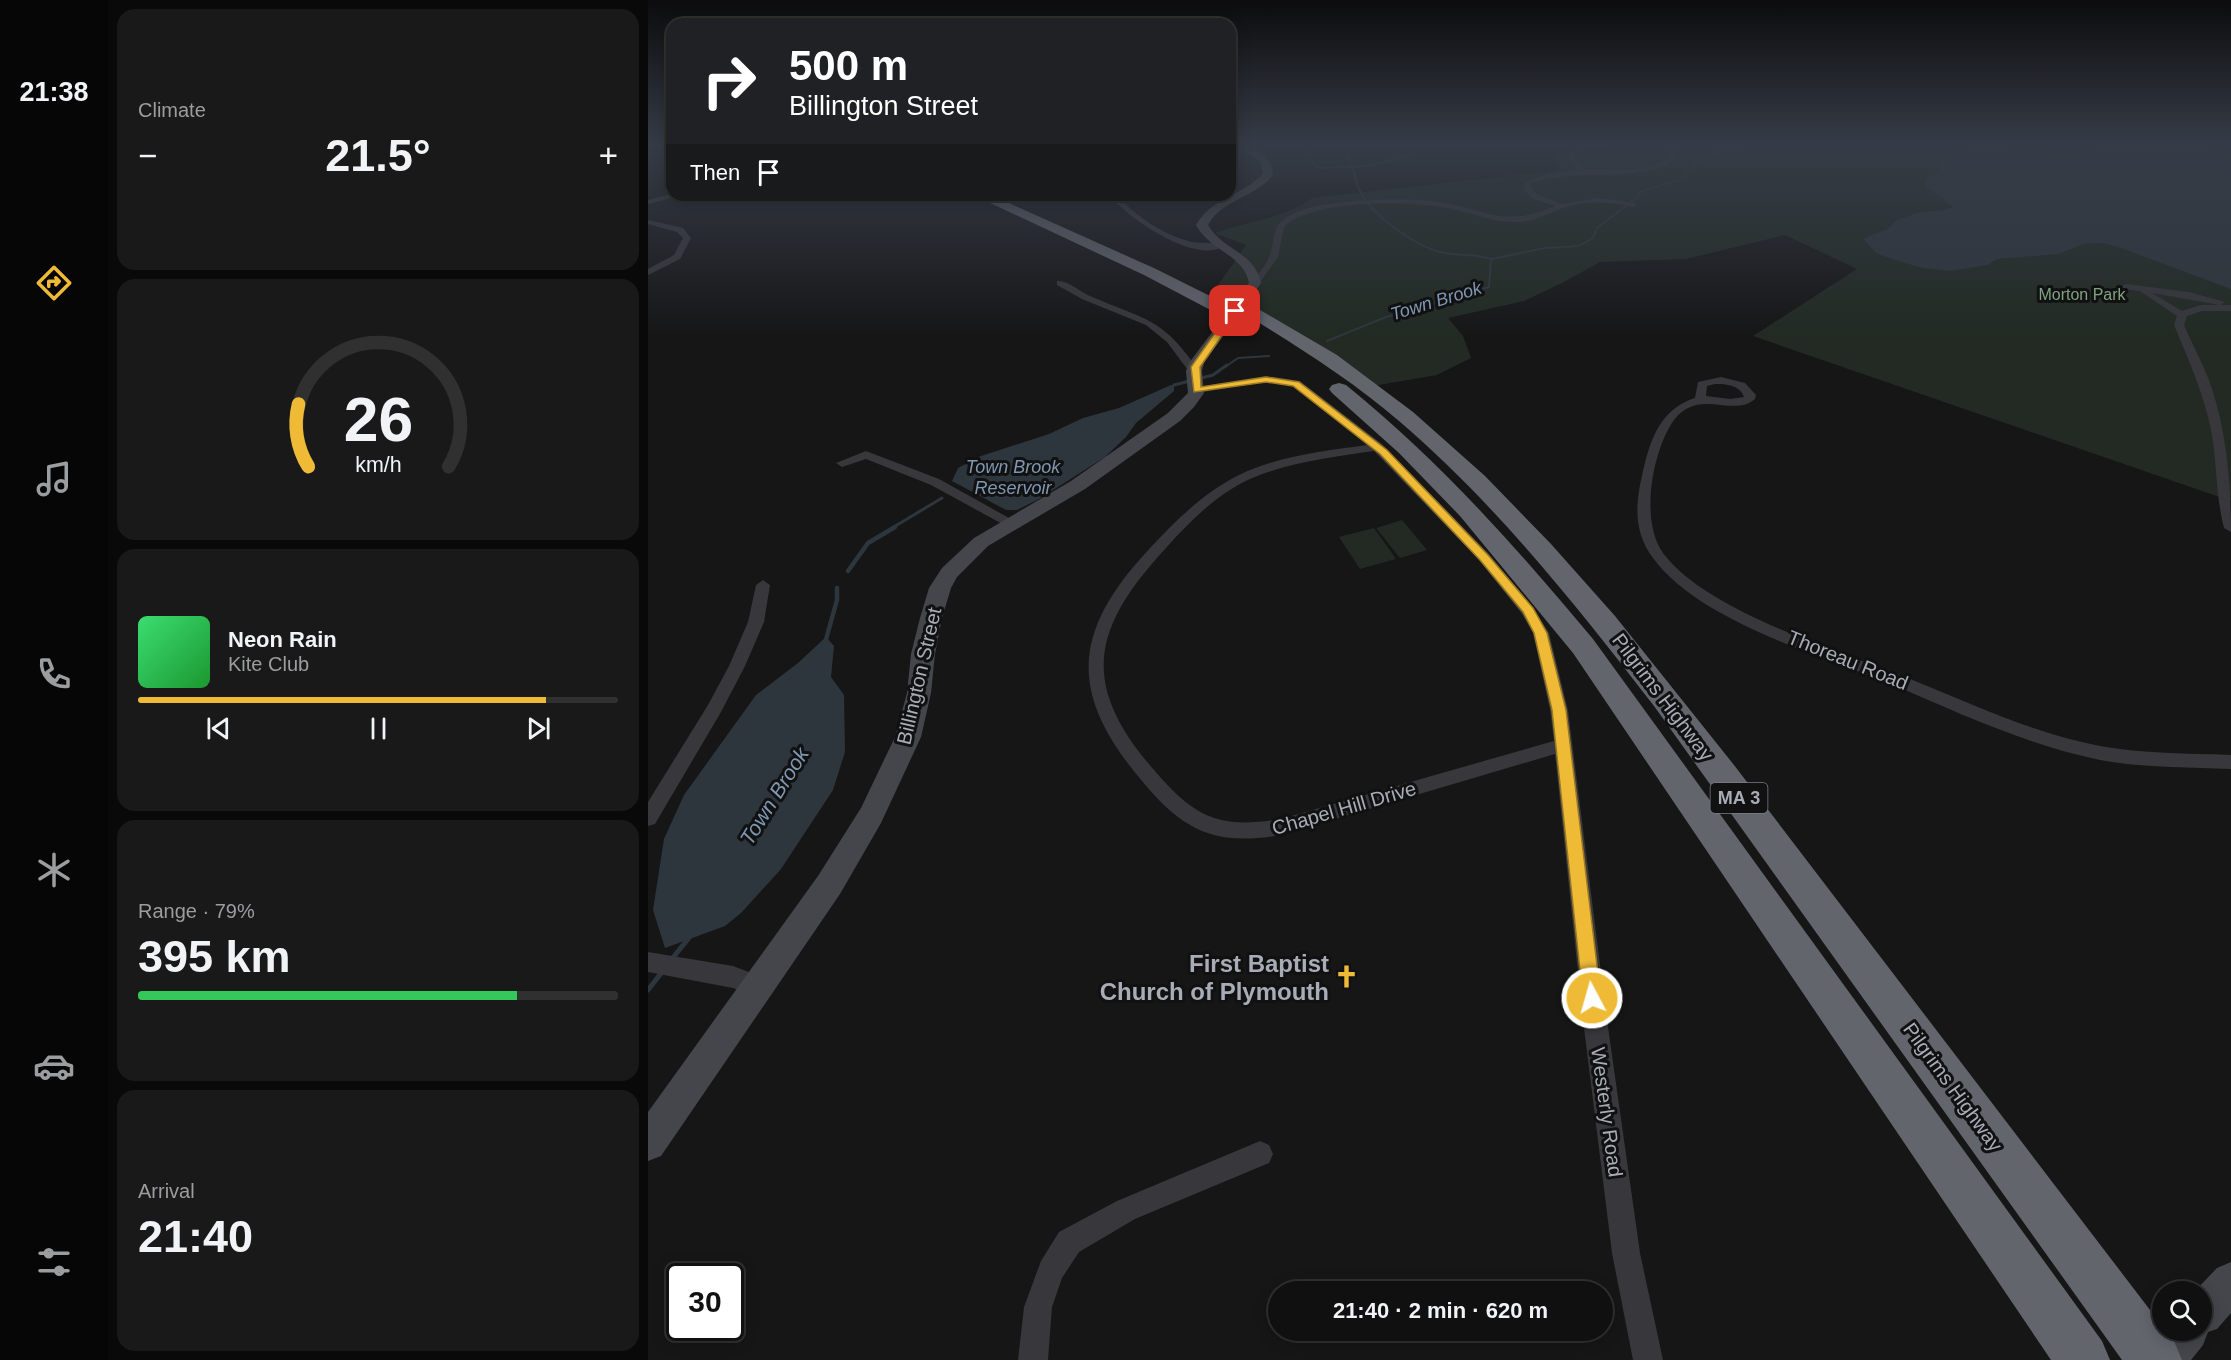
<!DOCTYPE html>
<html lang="en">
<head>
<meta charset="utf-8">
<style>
	body { margin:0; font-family:Helvetica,sans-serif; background:#19191a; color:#f1f3f6; height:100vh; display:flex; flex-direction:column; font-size:22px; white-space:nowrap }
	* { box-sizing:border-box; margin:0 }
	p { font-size:20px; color:#9c9d9f }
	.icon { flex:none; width:33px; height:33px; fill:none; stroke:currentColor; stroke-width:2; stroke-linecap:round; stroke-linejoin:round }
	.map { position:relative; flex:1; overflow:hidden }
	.details { display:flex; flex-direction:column; gap:9px; padding:9px; background:#090909; width:540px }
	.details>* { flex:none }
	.banner { position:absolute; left:18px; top:18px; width:570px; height:183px; border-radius:18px; box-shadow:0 3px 15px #0003,0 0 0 2px #303031; background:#202124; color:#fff; overflow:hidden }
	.tools { position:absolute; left:1504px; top:1281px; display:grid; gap:12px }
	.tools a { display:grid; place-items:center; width:60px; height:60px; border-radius:50%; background:#101011; box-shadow:0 3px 15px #0003,0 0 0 2px #303031; font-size:30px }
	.speed { position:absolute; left:18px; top:1263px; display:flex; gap:12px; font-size:30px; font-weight:700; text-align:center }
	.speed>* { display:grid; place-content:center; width:78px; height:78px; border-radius:50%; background:#101011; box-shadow:0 3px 15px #0003,0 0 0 2px #303031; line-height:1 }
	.speed .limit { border:3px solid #111; border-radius:9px; background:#fff; color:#111 }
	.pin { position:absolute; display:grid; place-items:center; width:51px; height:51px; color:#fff; margin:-26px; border-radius:12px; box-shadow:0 3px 9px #0006 }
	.me { position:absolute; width:66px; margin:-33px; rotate:354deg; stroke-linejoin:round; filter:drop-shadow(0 0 4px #0008) }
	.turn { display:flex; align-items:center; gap:21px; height:126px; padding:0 24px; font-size:27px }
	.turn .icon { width:78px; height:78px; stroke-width:2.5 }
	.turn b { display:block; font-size:42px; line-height:51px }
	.then { display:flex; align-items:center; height:57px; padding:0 24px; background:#0003; gap:12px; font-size:22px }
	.big { font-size:45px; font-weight:800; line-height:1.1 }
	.details .card { flex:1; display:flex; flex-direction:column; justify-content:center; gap:9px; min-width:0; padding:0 21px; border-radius:18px; background:#19191a }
	.details .dial { align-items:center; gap:0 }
	.dial svg { height:156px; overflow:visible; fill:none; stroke:#303031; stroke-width:7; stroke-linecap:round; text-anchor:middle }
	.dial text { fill:#f1f3f6; stroke:none }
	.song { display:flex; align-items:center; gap:18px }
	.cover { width:72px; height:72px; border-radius:9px; background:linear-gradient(135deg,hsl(140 70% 55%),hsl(130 70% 35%)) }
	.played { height:6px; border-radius:3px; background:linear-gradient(90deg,#efbb36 85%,#303031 85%) }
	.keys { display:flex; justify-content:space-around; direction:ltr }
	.heat { display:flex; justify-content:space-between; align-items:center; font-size:33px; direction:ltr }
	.charge { height:9px; border-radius:4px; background:linear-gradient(90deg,#34c759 79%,#303031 0) }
	.trip { position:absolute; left:620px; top:1281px; width:345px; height:60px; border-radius:30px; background:#101011; box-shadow:0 3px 15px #0003,0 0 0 2px #303031; font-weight:800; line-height:60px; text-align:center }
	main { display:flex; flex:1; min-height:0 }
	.tabs { display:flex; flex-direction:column; width:108px; justify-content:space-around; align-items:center; background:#060607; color:#9c9d9f }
	.tabs .icon { width:42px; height:42px }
	.tabs .selected { color:#efbb36 }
	.tabs b { font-size:27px; color:#f1f3f6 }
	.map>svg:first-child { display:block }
	.green { fill:#222a23 }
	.water { fill:#2e363d }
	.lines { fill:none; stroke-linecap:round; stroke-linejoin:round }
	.stream-far3 { stroke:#2e363d; stroke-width:2 }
	.stream-far2 { stroke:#2e363d; stroke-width:3 }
	.stream-far1 { stroke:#2e363d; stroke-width:4.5 }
	.stream { stroke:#2e363d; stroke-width:5 }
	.street { fill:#37373c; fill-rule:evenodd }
	.secondary { fill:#45464c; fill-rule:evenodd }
	.highway { fill:#63656d; fill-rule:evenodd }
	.highway-bridge { stroke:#63656d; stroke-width:16 }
	.route { fill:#efbb36; stroke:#9b7a23; stroke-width:1.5 }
	.labels { text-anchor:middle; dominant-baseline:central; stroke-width:6; stroke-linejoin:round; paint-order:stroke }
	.far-park-label { font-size:16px; fill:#7fa283; stroke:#111112 }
	.far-water-label { font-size:18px; font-style:italic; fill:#7f97b2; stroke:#111112 }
	.shield { fill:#111112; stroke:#7b7e86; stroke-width:1.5 }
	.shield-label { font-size:18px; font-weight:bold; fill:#a8acb7 }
	.street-label { font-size:20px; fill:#a8acb7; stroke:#111112 }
	.water-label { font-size:21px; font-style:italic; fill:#7f97b2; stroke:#111112 }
	.near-poi-label { font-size:24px; font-weight:bold; fill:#a8acb7; stroke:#111112; text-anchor:end }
</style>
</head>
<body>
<main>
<nav class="tabs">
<b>21:38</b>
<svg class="icon selected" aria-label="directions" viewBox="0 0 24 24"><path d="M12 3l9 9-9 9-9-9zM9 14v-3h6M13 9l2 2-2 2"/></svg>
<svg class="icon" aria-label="music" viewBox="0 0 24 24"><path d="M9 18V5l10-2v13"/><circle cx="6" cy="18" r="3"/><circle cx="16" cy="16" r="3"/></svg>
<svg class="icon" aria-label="phone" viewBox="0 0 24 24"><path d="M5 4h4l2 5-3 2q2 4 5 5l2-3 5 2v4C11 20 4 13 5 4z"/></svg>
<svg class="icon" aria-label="climate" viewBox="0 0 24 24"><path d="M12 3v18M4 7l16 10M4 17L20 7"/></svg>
<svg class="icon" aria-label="car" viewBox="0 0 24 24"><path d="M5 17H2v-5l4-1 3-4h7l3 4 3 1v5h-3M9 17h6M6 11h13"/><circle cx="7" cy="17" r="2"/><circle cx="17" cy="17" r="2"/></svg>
<svg class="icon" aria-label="filters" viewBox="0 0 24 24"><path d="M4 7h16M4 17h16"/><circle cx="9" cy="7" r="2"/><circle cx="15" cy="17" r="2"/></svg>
</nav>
<section class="details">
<div class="card"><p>Climate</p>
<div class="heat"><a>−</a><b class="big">21.5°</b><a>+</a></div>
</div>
<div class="card dial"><svg viewBox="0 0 100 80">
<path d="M14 69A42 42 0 1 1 86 69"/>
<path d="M14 69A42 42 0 0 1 9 37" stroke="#efbb36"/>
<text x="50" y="56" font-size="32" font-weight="700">26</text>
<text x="50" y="72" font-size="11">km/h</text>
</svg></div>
<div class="card">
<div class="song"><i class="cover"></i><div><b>Neon Rain</b><p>Kite Club</p></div></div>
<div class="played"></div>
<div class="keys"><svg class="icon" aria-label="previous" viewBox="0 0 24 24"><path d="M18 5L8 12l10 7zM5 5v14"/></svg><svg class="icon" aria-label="pause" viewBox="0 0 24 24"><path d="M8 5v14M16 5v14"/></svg><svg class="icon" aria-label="next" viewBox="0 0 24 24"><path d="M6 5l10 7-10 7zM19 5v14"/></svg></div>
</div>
<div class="card"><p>Range · 79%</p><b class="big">395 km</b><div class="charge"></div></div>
<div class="card"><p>Arrival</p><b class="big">21:40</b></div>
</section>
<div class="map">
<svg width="1583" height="1360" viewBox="0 0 1583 1360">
	<rect width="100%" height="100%" fill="#161617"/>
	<!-- green -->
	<g class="green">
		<path d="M 998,146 L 1583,146 L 1583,501 L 1105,336 L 1209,269 L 1137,235 L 1038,259 L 952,262 L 914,283 L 876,301 L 800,318 L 815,336 L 823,358 L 789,375 L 725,386 L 611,313 L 565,292 L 598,245 L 567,233 C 596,222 641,217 664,198 L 910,170 L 906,156 Z"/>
		<polygon points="754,520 779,550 752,558 728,528"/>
		<polygon points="726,528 748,559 712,569 691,537"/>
	</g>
	<!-- water -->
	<g class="water">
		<polygon points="1448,146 1538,146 1583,160 1583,289 1476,249 1455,243 1435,244 1411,254 1349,259 1340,265 1302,271 1275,268 1250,261 1228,253 1215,239 1241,228 1247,221 1269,213 1296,210 1306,207 1278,187 1278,180 1292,170 1289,165 1295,159 1312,153 1332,151 1363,152 1429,162 1448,152"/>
		<polygon points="523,385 526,385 526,391 488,423 478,437 457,457 391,499 369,510 358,510 304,481 310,468 333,456 401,434 435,418 471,408"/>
		<polygon points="178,637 186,646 183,677 196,695 197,752 185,790 133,869 93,913 77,926 17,948 5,910 16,839 36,795 108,695 150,663"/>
	</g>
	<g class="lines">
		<!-- stream-far3 -->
		<g class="stream-far3">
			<polyline points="661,146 657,150 669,168 721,166 766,154 764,146"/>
			<polyline points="704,167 697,148 721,146"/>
			<path d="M 705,169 C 707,179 709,187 714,195 C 728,218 771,249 797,253 C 814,256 825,253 843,259"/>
			<polyline points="679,341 738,317 841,287 843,259 897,248 931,246 945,238 949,228 988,198 992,192 1033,179 1055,157 1095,146"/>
			<polyline points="577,367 590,358 621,356"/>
		</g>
		<!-- stream-far2 -->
		<g class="stream-far2">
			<polyline points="526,385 565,375 579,365"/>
			<polyline points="244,528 294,498"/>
		</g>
		<!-- stream-far1 -->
		<g class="stream-far1">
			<polyline points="200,571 220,543 247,527"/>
			<polyline points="177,643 189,600 189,588"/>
		</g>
		<!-- stream -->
		<g class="stream">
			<polyline points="23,960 44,934"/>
			<polyline points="0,990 14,972"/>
		</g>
		<!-- street -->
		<g class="street">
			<path d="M 929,146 L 935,146 L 926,157 L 937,169 C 965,169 999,173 1023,157 L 1014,146 L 1020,146 L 1026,151 L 1029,158 C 999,185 925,166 883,184 L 884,189 L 891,195 L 914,204 L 950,198 L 989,203 L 986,207 C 964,202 940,200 918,207 C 903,212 888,221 871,222 C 846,223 824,213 800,208 C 763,201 662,199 636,227 L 630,257 L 610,285 L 603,283 C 609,275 617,267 621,257 C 627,244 623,229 635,220 C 647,210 667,206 682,204 C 715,199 749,198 783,201 C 836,207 852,230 907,206 L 885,199 L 876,190 L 877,183 L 895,175 L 930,170 L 919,157 Z"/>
			<polygon points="24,194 35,195 0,204 0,200"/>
			<path d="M 461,195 L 469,195 C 489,217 515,235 544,242 C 554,244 568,241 576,246 C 547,265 480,218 461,195 Z"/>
			<polygon points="0,220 35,228 43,238 32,259 0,275 0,269 26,255 35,238 29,232 0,224"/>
			<path d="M 409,281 C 420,280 432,292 442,296 C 499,321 513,316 551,371 L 550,373 L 542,373 L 519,342 L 498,325 L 434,299 L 409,285 Z"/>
			<path d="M 1478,284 L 1541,292 L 1577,302 L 1572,305 L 1504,293 L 1534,311 L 1553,305 L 1583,305 L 1583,311 L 1554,311 L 1539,316 L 1536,325 C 1545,346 1557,367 1564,389 C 1579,435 1583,484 1583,532 L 1576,528 C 1568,497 1569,466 1564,435 C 1557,396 1541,361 1526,325 L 1529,316 L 1492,291 L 1475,289 L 1475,285 Z"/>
			<path d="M 618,376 L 652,381 L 734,444 L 841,554 L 885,608 L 901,633 L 920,710 L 959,1020 L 992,1253 L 1015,1360 L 985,1360 L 964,1253 L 935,1020 L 907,754 L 633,835 C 568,846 536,832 494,781 C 419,692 424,631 503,547 C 529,519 557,492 591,475 C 630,456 676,451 719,445 L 645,386 L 618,382 L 549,393 L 544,390 L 549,387 ZM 726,451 L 831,560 L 874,614 L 885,633 L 902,710 L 906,741 L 633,819 C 571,829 547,818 506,770 C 431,684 444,628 518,548 C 542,521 569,494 602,479 C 641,462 685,457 726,451 Z"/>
			<path d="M 1073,377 L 1097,383 L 1108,395 L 1107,399 C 1085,419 1049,385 1024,423 C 1004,454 992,521 1015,553 C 1058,611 1188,650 1255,676 C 1320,702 1383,733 1452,746 C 1495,754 1539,753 1583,755 L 1583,769 C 1539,767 1495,768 1452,760 C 1379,745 1311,713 1243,684 C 1172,655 1051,621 1005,558 C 986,533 987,505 994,476 C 1001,443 1011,409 1047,398 L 1050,382 ZM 1067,384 C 1078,384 1092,385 1096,397 L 1082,399 L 1058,396 L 1059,386 Z"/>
			<polygon points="218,451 291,479 370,523 363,527 358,526 283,485 218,459 194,467 188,463"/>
			<polygon points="115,580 122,585 116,622 97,666 73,712 7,824 0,826 0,802 60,705 81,666 100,622 108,585"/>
			<polygon points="0,952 85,966 119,979 122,987 119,995 111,998 85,988 0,972"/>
			<polygon points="612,1141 621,1145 625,1154 621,1163 487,1219 431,1252 414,1278 404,1307 400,1360 370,1360 376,1307 393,1261 411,1232 469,1201"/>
		</g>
		<!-- secondary -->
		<g class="secondary">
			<path d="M 586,146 C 604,146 625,154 625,175 C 608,197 573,200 560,225 C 574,250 607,252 613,283 L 556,363 L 554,371 L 556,393 L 546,407 L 532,421 L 437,489 L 340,546 L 309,577 L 303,588 L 294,618 L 287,654 L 283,693 L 273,737 L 233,823 L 192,894 L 13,1156 L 0,1161 L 0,1112 L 170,876 L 213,808 L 247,737 L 259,693 L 263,654 L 272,618 L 281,588 L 294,568 L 326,538 L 423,481 L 520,413 L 540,393 L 538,371 L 541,363 L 601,283 C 596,255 562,251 548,225 C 563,198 595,195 615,174 L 612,161 Z"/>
			<polygon points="1583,1262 1583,1313 1569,1329 1560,1332 1555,1345 1543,1360 1493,1360 1500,1345 1515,1327 1515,1330 1554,1330 1554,1292 1546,1292 1569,1268"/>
		</g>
		<!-- highway -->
		<g class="highway">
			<polygon points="325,195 343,195 508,269 584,307 587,311 584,315 572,315 496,275"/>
			<path d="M 600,303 L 689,355 L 765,412 L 837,476 L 903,544 L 967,616 L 1086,765 L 1515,1327 L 1515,1330 L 1518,1330 L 1526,1341 L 1534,1360 L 1474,1360 L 1006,706 C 928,605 848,504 751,421 C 702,379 648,346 594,312 L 592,308 L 594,304 Z"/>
			<path d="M 691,383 L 698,385 C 791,460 869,548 945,639 L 1454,1341 L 1462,1360 L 1403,1360 L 925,653 L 812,516 L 751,453 L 684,393 L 681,389 L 684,385 Z"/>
		</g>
		<!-- highway-bridge -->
		<polyline class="highway-bridge" points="578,311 592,320"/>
	</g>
	<!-- sky -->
	<linearGradient id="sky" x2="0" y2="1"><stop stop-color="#0c0c0d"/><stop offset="0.43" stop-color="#363c47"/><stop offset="1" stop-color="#363c47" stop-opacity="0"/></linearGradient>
	<rect width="1583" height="336" fill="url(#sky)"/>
	<!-- route -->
	<polygon class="route" points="584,309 591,311 552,367 553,387 618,377 651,382 739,450 840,555 885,608 899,633 918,710 953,998 951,1004 944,1007 937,1004 935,998 904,710 886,633 875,612 832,560 732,454 645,386 618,382 546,392 543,367"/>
	<!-- icons -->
	<defs>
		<symbol id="church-bare" viewBox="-9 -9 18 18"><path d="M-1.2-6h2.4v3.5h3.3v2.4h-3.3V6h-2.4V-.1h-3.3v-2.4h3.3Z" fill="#efbb36" stroke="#111112" stroke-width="2.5" paint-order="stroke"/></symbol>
	</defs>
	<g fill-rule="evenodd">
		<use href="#church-bare" x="682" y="960" width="33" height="33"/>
	</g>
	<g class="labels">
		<!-- far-park labels -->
		<g class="far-park-label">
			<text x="1434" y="294">Morton Park</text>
		</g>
		<!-- far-water labels -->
		<g class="far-water-label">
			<text transform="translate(788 301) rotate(-17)">Town Brook</text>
			<text x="365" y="467">Town Brook<tspan x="365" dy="21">Reservoir</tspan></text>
		</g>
		<!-- shield labels -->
		<rect class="shield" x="1062.5" y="783" width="57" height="30" rx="4.5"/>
		<g class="shield-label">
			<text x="1091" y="798">MA 3</text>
		</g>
		<!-- street labels -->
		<g class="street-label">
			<text transform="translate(1200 660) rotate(22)">Thoreau Road</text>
			<text transform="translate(271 676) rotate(-77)">Billington Street</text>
			<text transform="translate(1015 697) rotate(53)">Pilgrims Highway</text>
			<text transform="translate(696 808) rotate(-16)">Chapel Hill Drive</text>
			<text transform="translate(1305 1087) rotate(54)">Pilgrims Highway</text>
			<text transform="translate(959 1112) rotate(82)">Westerly Road</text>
		</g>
		<!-- water labels -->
		<g class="water-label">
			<text transform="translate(126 796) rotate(-58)">Town Brook</text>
		</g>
		<!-- near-poi labels -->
		<g class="near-poi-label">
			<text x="681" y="963">First Baptist<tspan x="681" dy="28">Church of Plymouth</tspan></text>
		</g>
	</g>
</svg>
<div class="tools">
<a><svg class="icon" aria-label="search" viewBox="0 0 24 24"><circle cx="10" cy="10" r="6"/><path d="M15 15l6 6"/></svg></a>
</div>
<div class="speed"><div class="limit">30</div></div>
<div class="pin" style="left:587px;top:311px;background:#d93025"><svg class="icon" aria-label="arrive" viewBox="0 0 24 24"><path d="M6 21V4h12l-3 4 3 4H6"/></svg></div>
<svg class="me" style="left:944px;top:998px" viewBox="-20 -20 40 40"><circle r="17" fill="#efbb36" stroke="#fff" stroke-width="3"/><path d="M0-11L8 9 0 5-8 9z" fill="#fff"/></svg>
<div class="trip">21:40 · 2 min · 620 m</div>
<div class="banner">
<div class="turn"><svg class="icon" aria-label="right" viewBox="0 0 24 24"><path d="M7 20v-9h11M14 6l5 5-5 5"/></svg><div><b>500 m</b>Billington Street</div></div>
<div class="then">Then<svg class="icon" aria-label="arrive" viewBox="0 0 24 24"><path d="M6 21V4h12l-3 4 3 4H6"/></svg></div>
</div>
</div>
</main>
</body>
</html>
